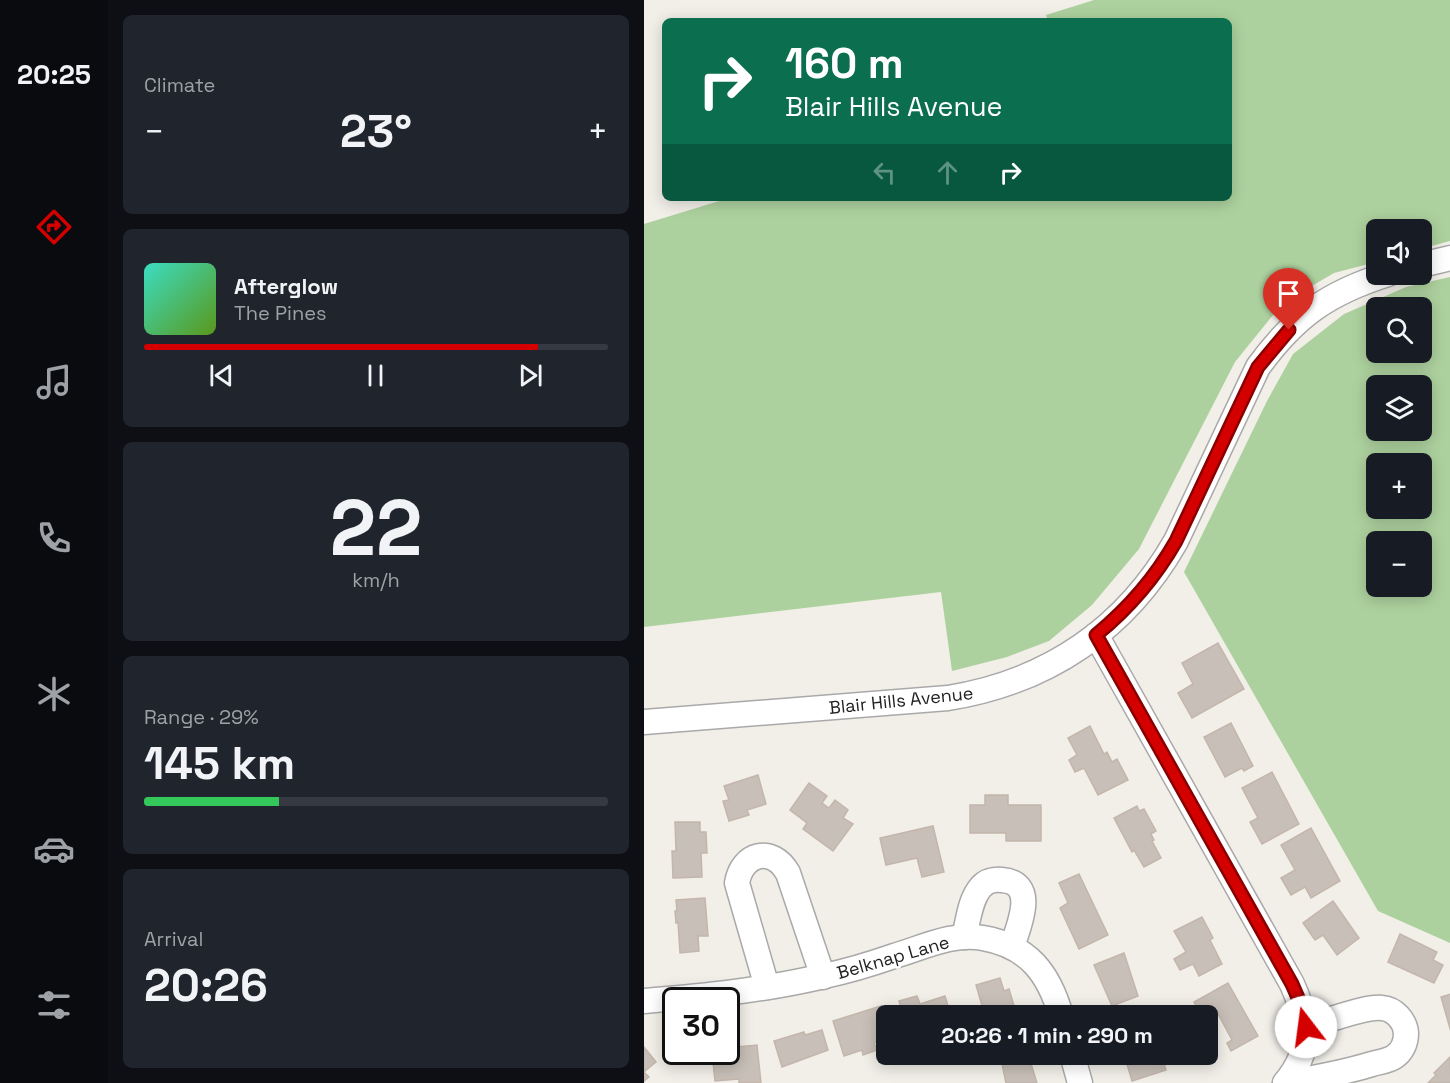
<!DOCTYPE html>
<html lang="en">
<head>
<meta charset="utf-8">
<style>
	body { margin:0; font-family:"Space Grotesk",sans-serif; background:#20242c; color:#f1f3f6; height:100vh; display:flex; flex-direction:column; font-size:22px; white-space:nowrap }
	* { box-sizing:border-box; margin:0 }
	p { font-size:20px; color:#9ea1a6 }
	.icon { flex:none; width:33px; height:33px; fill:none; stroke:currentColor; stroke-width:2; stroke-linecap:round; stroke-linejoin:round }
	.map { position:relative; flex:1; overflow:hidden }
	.panel { display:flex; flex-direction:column; gap:15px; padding:15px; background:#0d0f14; width:536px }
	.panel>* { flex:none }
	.top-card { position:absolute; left:18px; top:18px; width:570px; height:183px; border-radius:9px; box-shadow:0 3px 15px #0003; background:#0b6e4f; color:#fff; overflow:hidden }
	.fabs { position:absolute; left:722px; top:219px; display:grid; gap:12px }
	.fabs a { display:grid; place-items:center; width:66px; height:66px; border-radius:9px; background:#171b24; box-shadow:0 3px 15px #0003; font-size:30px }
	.speed { position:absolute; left:18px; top:987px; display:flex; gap:12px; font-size:30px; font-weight:700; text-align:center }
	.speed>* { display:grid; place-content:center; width:78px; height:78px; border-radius:50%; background:#171b24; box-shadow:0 3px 15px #0003; line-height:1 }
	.speed .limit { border:3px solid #111; border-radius:9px; background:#fff; color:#111 }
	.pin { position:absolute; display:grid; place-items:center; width:51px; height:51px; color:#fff; margin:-62px -26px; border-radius:50% 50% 50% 0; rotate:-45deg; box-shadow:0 0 6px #0007 }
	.pin .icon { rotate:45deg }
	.me { position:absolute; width:66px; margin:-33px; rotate:345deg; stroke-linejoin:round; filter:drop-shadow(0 0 4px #0008) }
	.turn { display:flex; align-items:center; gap:21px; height:126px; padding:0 24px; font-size:27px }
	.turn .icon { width:78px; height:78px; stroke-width:2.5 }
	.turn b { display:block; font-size:42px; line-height:51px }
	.lanes { display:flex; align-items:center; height:57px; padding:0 24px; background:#0003; justify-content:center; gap:30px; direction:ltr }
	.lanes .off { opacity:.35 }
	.big { font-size:45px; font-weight:600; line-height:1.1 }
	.panel .widget { flex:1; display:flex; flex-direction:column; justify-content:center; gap:9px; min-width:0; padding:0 21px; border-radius:9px; background:#20242c }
	.panel .dial { align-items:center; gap:0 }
	.dial b { font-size:78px; line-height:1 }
	.song { display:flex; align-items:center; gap:18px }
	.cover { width:72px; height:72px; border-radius:9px; background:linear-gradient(135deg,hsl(170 70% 55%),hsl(90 70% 35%)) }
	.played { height:6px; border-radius:3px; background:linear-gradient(90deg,#d40000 85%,#363941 85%) }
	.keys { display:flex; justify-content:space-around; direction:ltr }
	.heat { display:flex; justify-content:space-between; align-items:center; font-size:33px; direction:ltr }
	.charge { height:9px; border-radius:4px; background:linear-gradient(90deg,#34c759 29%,#363941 0) }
	.trip { position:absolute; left:232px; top:1005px; width:342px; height:60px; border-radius:9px; background:#171b24; box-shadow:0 3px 15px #0003; font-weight:600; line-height:60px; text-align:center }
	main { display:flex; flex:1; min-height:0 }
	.dock { display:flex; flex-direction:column; width:108px; justify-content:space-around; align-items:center; background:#090b0e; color:#9ea1a6 }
	.dock .icon { width:42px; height:42px }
	.dock .on { color:#d40000 }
	.dock b { font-size:27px; color:#f1f3f6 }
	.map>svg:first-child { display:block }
	.forest { fill:#add19e; fill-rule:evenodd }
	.building { fill:#c7bfb8; stroke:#c4b6ab; stroke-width:1.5 }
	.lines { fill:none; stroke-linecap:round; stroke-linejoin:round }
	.minor-casing { stroke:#a9a9a9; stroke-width:27 }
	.minor { stroke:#fff; stroke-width:24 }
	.route-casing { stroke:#8a0000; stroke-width:15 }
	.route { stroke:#d40000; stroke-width:10 }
	.labels { text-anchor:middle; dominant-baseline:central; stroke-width:5; stroke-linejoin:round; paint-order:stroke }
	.street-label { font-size:18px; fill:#222; stroke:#fff }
</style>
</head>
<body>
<main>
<nav class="dock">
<b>20:25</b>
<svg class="icon on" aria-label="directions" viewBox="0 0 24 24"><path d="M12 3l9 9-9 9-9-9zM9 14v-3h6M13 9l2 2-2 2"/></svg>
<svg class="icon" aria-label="music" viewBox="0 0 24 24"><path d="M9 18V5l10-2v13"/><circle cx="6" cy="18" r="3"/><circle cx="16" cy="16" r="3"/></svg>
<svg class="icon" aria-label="phone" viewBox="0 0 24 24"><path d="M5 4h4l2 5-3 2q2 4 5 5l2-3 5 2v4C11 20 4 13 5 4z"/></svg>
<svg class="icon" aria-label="climate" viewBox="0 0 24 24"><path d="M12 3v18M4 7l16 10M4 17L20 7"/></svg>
<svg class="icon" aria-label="car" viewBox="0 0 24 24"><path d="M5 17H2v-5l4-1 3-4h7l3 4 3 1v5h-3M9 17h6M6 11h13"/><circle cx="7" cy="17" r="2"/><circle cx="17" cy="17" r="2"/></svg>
<svg class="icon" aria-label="filters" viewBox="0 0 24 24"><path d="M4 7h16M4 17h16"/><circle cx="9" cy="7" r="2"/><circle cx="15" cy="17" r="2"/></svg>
</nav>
<section class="panel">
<div class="widget"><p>Climate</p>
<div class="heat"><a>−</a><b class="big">23°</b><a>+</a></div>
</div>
<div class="widget">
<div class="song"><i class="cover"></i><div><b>Afterglow</b><p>The Pines</p></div></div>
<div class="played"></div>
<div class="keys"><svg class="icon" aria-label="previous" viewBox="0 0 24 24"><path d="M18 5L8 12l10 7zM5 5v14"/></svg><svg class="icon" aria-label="pause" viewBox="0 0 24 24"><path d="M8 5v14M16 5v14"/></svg><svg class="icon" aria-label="next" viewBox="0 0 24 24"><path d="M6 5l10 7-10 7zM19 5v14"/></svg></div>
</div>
<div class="widget dial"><b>22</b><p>km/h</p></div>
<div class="widget"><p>Range · 29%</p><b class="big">145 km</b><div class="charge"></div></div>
<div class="widget"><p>Arrival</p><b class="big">20:26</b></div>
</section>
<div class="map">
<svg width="807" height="1083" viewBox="0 0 807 1083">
	<rect width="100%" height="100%" fill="#f2efe9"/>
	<!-- forest -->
	<g class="forest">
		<polygon points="450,0 806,0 806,241 777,249 777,230 732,230 732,262 690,273 661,290 629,315 591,362 495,549 448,605 405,641 363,657 308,671 297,592 0,627 0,224 85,198 585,198 585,21 404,21 402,15"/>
		<path d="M 806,277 L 807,277 L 806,943 L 734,911 L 540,572 L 623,401 L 649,354 L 700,314 L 762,287 ZM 732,308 L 777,308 L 777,352 L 732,352 ZM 732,386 L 777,386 L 777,430 L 732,430 ZM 732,464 L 777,464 L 777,508 L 732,508 ZM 732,542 L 777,542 L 777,586 L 732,586 Z"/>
	</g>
	<!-- building -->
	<g class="building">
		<polygon points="574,643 600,689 548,718 534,693 549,684 538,663"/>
		<polygon points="587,723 609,766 600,771 598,768 581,777 560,737"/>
		<polygon points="446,726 460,754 463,752 468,762 473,759 484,780 454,795 440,768 431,772 425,760 433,755 424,738"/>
		<polygon points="628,772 655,824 618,844 606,822 614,818 598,788"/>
		<polygon points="114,775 122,804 103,810 105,815 85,821 79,801 85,800 80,786"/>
		<polygon points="165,783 183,796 178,803 185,808 191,800 204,810 199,818 209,824 189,851 159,829 163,823 146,810"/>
		<polygon points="341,795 364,795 364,805 397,805 397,841 362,841 362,833 326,833 326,805 341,805"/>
		<polygon points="493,806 495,811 500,809 512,831 507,834 510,840 508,841 517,858 500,867 490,850 488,852 470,818"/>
		<polygon points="31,822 56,822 56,832 62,832 63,853 57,853 58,877 29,878 28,851 32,851"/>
		<polygon points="289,826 300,872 278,877 273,858 242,865 236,838"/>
		<polygon points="667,828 696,881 667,898 661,887 647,895 637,878 651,870 637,845"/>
		<polygon points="435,874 464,935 435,949 416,908 424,903 415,883"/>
		<polygon points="61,898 64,936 54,936 55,951 36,953 34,922 32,923 31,911 33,911 32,900"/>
		<polygon points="689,901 715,938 693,955 679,935 671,940 659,923"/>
		<polygon points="558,917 569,938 566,940 578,964 555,976 549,964 536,970 530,959 542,952 530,931"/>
		<polygon points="756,934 793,952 789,960 799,965 790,983 744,962"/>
		<polygon points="480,953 494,996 468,1006 450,965"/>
		<polygon points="356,978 360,991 365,989 373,1016 341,1016 332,985"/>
		<polygon points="584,983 614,1036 587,1051 583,1043 588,1040 572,1010 558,1016 550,1002"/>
		<polygon points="807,994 807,1032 797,997"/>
		<polygon points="273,996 276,1004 301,996 307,1016 260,1016 255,1001"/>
		<polygon points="237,1006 243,1025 243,1039 230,1043 233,1050 219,1055 218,1050 200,1056 189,1021"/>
		<polygon points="178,1030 184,1050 138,1067 130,1041 160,1032 161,1035"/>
		<polygon points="113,1045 117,1083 95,1083 95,1079 71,1081 68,1053 82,1052 82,1048"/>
		<polygon points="0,1047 12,1062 0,1072 5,1077 0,1081"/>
		<polygon points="372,1054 384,1054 393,1083 362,1083 357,1059"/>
		<polygon points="480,1054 517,1054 522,1070 488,1081"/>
		<polygon points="806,1057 807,1083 784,1083 792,1075 790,1073"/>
	</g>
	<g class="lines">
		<defs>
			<g id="minor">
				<polyline points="777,265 807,258"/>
				<path d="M 452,635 L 648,984 C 665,1022 669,1049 641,1083"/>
				<path d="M 0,722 L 304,698 C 404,682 482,629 532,541 L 614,367 C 651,316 684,293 744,274"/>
				<path d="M 320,937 C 324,922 326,899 337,887 C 342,881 350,879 358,880 C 395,883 374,927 368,947"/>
				<path d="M 123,987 L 93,883 C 98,853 128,845 144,873 L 179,977"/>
				<path d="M 0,1001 C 61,996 121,990 180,976 C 204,971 227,964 250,956 C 278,948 309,932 339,938 C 384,946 405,973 417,1016"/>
				<polyline points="428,1054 436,1083"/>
				<path d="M 641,1083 C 671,1078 699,1073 728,1064 C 735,1062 744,1061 750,1057 C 758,1052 762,1043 762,1033 C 761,1021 751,1009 738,1008 C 721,1006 680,1022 662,1027"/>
			</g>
		</defs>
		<!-- minor casing -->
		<use href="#minor" class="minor-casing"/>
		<!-- minor -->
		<use href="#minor" class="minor"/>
	</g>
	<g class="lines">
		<defs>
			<path id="route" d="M 645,330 L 614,367 L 532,541 C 511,578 485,608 452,635 L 648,984 L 658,1007 L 662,1027"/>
		</defs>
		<!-- route casing -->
		<use href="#route" class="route-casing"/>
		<!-- route -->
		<use href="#route" class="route"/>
	</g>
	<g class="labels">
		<!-- street labels -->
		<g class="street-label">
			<text transform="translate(257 700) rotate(-6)">Blair Hills Avenue</text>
			<text transform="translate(249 957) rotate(-16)">Belknap Lane</text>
		</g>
	</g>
</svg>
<div class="fabs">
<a><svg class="icon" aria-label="sound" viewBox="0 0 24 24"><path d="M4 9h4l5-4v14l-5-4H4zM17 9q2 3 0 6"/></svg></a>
<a><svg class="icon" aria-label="search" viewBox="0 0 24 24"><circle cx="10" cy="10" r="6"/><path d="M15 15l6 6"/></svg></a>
<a><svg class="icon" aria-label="layers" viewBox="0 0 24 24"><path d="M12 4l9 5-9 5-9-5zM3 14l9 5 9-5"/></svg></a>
<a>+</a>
<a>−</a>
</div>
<div class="speed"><div class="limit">30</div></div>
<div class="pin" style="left:645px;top:330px;background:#d93025"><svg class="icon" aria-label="arrive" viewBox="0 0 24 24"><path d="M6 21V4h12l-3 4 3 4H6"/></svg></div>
<svg class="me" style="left:662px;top:1027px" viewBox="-20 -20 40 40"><circle r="19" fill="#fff"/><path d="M0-13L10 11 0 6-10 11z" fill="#d40000"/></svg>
<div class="trip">20:26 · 1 min · 290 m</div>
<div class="top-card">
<div class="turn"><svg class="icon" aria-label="right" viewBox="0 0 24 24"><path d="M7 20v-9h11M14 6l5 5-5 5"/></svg><div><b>160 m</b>Blair Hills Avenue</div></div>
<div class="lanes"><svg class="icon off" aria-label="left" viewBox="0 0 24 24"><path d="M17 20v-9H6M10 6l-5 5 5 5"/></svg><svg class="icon off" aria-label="ahead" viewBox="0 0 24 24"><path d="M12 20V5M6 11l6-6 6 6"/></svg><svg class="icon" aria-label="right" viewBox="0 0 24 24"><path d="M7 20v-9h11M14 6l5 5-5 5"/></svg></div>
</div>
</div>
</main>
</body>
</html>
